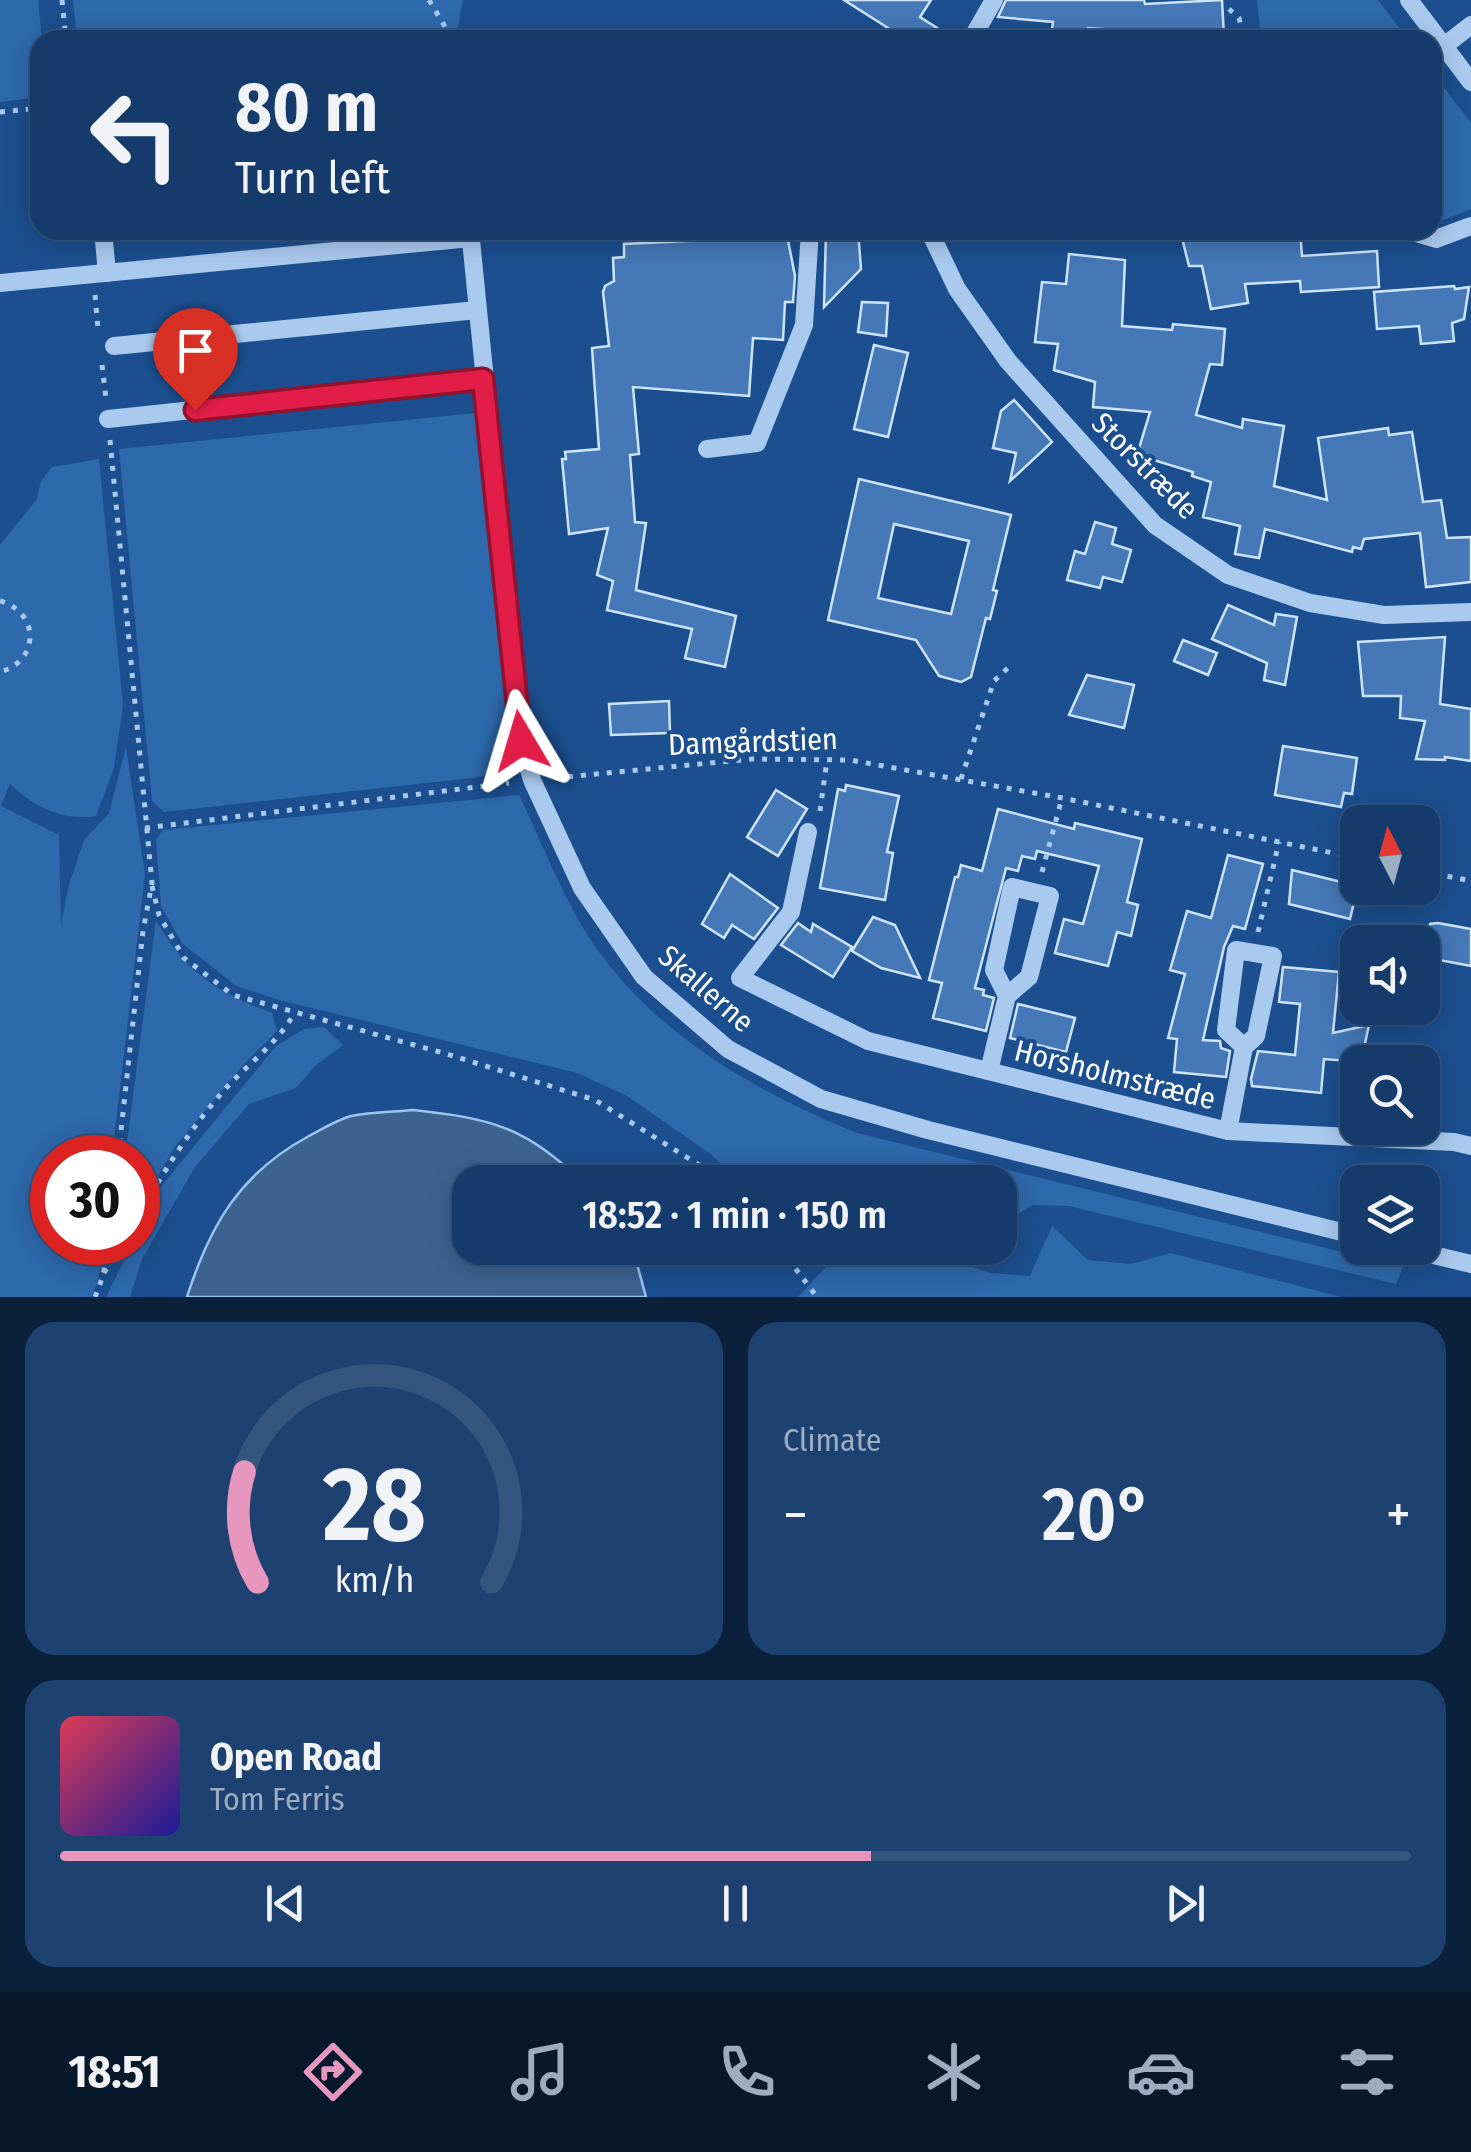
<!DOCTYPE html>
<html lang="en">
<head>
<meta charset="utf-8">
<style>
	body { margin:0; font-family:"Fira Sans Condensed",sans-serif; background:#1d4271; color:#f1f3f6; height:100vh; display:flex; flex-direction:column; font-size:38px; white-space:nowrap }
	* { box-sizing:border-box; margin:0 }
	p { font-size:32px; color:#9dadc1 }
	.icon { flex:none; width:55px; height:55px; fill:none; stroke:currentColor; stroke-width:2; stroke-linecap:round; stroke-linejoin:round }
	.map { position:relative; height:1297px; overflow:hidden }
	.side { display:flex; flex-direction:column; gap:25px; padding:25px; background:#0b203b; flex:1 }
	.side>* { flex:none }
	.guide { position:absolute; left:30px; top:30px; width:1412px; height:210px; border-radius:30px; box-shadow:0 5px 25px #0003,0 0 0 2px #33557e; background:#143b6b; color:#f1f3f6; overflow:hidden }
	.needle { width:65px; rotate:354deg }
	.tools { position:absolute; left:1340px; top:805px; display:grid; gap:20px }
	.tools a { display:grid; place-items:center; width:100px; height:100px; border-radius:20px; background:#143b6b; box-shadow:0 5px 25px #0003,0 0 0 2px #33557e; font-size:50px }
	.speed { position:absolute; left:30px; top:1135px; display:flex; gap:20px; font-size:50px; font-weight:700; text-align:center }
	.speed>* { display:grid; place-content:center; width:130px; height:130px; border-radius:50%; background:#143b6b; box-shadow:0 5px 25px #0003,0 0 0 2px #33557e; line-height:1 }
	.speed .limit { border:15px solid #d22; background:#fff; color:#111 }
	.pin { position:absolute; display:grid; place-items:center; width:85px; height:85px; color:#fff; margin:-102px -42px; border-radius:50% 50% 50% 0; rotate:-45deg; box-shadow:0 0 10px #0007 }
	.pin .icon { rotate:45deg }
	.me { position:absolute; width:110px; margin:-55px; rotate:353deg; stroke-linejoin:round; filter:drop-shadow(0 0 8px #0008) }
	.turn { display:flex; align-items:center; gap:35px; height:210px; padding:0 40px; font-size:45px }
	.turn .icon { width:130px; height:130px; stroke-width:2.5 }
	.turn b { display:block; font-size:70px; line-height:85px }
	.big { font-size:75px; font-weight:600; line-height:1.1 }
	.side .widget { flex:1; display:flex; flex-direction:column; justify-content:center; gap:15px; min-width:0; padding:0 35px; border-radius:30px; background:#1d4271 }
	.side .dial { align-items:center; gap:0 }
	.dial svg { height:260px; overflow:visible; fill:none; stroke:#33557e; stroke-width:7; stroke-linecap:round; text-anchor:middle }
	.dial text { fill:#f1f3f6; stroke:none }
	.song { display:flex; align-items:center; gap:30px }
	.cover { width:120px; height:120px; border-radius:15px; background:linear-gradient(135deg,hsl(350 70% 55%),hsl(240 70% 35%)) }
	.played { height:10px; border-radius:5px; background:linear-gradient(90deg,#e797bd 60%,#33557e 60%) }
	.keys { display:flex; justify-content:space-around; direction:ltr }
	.heat { display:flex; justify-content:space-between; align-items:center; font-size:55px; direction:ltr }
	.side .tiles { flex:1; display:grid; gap:25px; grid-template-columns:1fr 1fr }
	.widget:last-child { grid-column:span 2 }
	.trip { position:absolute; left:452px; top:1165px; width:565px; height:100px; border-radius:30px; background:#143b6b; box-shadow:0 5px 25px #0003,0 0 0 2px #33557e; font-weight:600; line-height:100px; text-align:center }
	.dock { display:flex; height:160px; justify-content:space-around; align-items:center; background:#08182b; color:#9dadc1 }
	.dock .icon { width:70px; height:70px }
	.dock .active { color:#e797bd }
	.dock b { font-size:45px; color:#f1f3f6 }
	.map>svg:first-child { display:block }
	.green { fill:#2e69ad }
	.water { fill:#3c6290; stroke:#9cc4f0; stroke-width:2.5 }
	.building { fill:#4478b7; stroke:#cfe3fa; stroke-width:2.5; fill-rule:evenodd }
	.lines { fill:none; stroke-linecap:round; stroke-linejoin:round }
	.path { stroke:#a9c9ee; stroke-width:5; stroke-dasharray:5 8; stroke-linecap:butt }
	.minor { stroke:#a9c9ee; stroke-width:18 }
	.route-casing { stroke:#92132f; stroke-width:25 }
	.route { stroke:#e11d48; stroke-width:18 }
	.labels { text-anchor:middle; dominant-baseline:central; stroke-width:8; stroke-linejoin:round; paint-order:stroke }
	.street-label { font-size:30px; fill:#fff; stroke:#1b4f8f }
</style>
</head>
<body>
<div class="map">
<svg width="1471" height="1297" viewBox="0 0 1471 1297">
	<rect width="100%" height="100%" fill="#1b4f8f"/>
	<!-- green -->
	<g class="green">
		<polygon points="0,0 38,0 42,40 40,97 0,102"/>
		<polygon points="73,0 463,0 458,27 463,40 77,40"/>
		<polygon points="1257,0 1378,0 1409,40 1261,40"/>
		<polygon points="1432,72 1471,123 1471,209 1434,224"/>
		<polygon points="475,413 508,733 516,773 164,812 152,801 119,449"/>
		<path d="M 99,459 L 123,705 L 114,768 L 96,816 C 61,821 35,807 10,784 L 1,806 L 59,835 L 61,925 L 68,888 L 84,840 L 109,813 L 126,747 L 145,874 L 112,1157 L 52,1158 L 52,1242 L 103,1243 L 98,1281 L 91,1297 L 0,1297 L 0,545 L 37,499 L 41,481 L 52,467 Z"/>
		<path d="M 519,795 C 538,834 554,875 574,912 C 633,1022 746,1088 857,1133 L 1403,1267 L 1396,1284 L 1069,1206 L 1032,1205 L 1000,1226 L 1000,1182 L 739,1182 L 712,1155 L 627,1096 L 577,1073 L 279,1000 L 236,986 L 182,943 L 161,906 L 156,839 L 163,830 Z"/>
		<path d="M 156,920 C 185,973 217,992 272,1013 L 277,1031 L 245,1063 L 174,1148 L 138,1211 L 138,1158 L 125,1157 Z"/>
		<polygon points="324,1027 343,1045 315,1066 296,1088 249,1104 195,1167 142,1259 130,1297 106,1297 133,1243 138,1242 138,1234 163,1184 276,1046 304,1029"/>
		<polygon points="1052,1226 1088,1260 1131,1264 1171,1253 1341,1297 798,1297 835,1257 871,1248 915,1248 991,1273 1030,1276"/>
	</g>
	<!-- water -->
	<path class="water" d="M 413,1110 C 489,1118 527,1127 582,1182 L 470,1182 L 470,1248 L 628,1248 L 637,1264 L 646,1297 L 187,1297 C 210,1225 240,1173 309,1136 C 322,1129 337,1120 351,1116 C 371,1112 393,1112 413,1110 Z"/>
	<!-- building -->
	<g class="building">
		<polygon points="844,0 931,0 920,17 956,40 907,40"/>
		<polygon points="1006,0 1144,0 1145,4 1222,0 1224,36 1143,40 1143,32 1088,28 1087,38 1064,36 1065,30 1052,29 1053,22 998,17"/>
		<polygon points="705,230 786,230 795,276 793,302 785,302 783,340 753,338 749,396 633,387 639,454 630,455 635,522 646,523 636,590 736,616 725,667 685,658 692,629 607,610 613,581 597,575 608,528 569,534 562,459 566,459 565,452 599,449 592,348 609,346 603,292 605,286 614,281 613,258 624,257 624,244 707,240"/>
		<polygon points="826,230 858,230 861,269 824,307"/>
		<polygon points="1220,230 1300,230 1302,256 1377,251 1379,287 1301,292 1300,281 1245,284 1248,303 1211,309 1202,266 1189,266 1182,238 1220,237"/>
		<polygon points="1069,254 1125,260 1122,326 1172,330 1173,324 1225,329 1222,365 1210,364 1196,415 1242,428 1243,419 1284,426 1274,486 1327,500 1318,438 1388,428 1389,435 1412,432 1423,502 1441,500 1447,538 1471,537 1471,582 1426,587 1420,533 1364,539 1361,549 1353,547 1352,552 1265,529 1259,558 1235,554 1240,526 1203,517 1211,482 1192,476 1193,472 1137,455 1150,412 1093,407 1095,382 1054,370 1058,344 1035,342 1042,282 1066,284"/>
		<polygon points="1454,286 1455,289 1469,287 1464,319 1452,323 1454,341 1421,344 1419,326 1377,329 1374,292"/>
		<polygon points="862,302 888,303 886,336 858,332"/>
		<polygon points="874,345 908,353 888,437 854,429"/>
		<polygon points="1014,400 1052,442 1010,481 1016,453 993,448 1001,411"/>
		<path d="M 859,479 L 1011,515 L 993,590 L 997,591 L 990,619 L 986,618 L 971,677 L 961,682 L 939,676 L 916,640 L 828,620 ZM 894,524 L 969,541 L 951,614 L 878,598 Z"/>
		<polygon points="1095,522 1116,528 1112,544 1131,550 1122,582 1103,577 1100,588 1067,580 1075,551 1085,554"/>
		<polygon points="1228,605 1274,625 1276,614 1297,617 1285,685 1264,680 1267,663 1212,639"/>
		<polygon points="1445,637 1440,704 1471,709 1471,761 1445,757 1445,760 1416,759 1425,721 1400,718 1401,696 1363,696 1358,642"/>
		<polygon points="1183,640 1217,653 1208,675 1174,661"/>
		<polygon points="1087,675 1134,685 1124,728 1069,715"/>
		<polygon points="669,701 670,733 611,735 609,704"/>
		<polygon points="1283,746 1357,758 1352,794 1344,793 1341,807 1275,795"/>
		<polygon points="846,785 899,796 887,852 893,853 885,900 820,888 838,789 845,791"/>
		<polygon points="776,790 807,809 778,856 747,837"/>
		<polygon points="998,809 1074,829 1075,823 1142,839 1127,902 1138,905 1131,936 1117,932 1108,966 1055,953 1064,919 1083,924 1099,866 1037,851 1035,859 1022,856 1018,871 1006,868 975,988 984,990 983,995 994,998 986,1031 933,1018 942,983 929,980 955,877 958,877 961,865 982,871"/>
		<polygon points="1228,855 1263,864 1245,929 1233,926 1224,947 1203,1040 1220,1041 1221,1048 1230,1051 1226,1077 1174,1072 1177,1039 1168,1038 1185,974 1170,970 1187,911 1211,918"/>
		<polygon points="1292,870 1358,886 1350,919 1289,904"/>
		<polygon points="730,874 778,908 754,939 732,925 724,938 702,924"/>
		<polygon points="873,917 895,925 920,978 881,968 852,951"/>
		<polygon points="798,923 811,932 813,924 852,947 833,977 781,945"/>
		<polygon points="1438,923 1471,929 1471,966 1434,959 1435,952 1425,951 1430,924"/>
		<polygon points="1283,967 1339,972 1333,1033 1369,1025 1361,1062 1324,1059 1321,1093 1252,1086 1251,1079 1258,1051 1295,1055 1300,1004 1279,1002"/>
		<polygon points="1018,1004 1075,1018 1066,1052 1010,1038"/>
	</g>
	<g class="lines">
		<!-- path -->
		<g class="path">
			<polyline points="62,0 66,40"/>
			<polyline points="429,0 444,25 449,40"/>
			<polyline points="1229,9 1239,18 1244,40"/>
			<polyline points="647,40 659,37"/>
			<polyline points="0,112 40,108"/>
			<polyline points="95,295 98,329"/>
			<polyline points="102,365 106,399"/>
			<polyline points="110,440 152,883 143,931 118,1158"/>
			<path d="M 0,601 C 40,612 40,661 0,672"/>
			<polyline points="555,778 751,759 850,760 1062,798 1358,858"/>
			<polyline points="961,779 994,681 1010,666"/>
			<polyline points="820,811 827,760"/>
			<polyline points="145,828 509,783"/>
			<polyline points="1422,871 1471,881"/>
			<polyline points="1042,872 1062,798"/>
			<polyline points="152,886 159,915 184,958 233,995 447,1054 595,1100 712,1173 721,1182"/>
			<polyline points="1258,932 1279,842"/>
			<path d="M 138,1217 C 164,1171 191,1127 227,1087 C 250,1062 278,1043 295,1012"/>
			<polyline points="780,1248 817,1297"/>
			<polyline points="104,1273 122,1242"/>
			<polyline points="95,1297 103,1276 108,1242"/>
		</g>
		<!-- minor -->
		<g class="minor">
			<polyline points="1409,0 1471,82"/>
			<polyline points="971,40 994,0"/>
			<polyline points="1444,46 1471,25"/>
			<polyline points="103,230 107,273"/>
			<polyline points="470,230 521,741 532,780 582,888 644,977 728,1049 821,1099 928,1130 1358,1236"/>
			<polyline points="929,230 957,289 1008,361 1155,525 1228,575 1310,603 1384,615 1471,612"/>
			<polyline points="1406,230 1436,239 1471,226"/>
			<polyline points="0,283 471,238"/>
			<polyline points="114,346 477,310"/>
			<polyline points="108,419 483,379"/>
			<polyline points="707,449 757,443 804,325 810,230"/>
			<polyline points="808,832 791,912 740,978 868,1041 1228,1131 1454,1142 1471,1146"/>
			<polyline points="989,1071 1007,996 1029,977 1050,896 1012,887 994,970 1007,996"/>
			<polyline points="1228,1131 1244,1047 1256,1036 1273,956 1236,950 1226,1030 1244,1047"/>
			<polyline points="1404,1248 1471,1264"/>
		</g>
	</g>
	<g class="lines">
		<defs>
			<polyline id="route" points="195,410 483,379 521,741"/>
		</defs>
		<!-- route casing -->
		<use href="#route" class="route-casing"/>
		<!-- route -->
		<use href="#route" class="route"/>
	</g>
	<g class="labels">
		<!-- street labels -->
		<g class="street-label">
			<text transform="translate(1145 466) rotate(45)">Storstræde</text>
			<text transform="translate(753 742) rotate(-2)">Damgårdstien</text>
			<text transform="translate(706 989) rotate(41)">Skallerne</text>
			<text transform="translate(1115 1075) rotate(14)">Horsholmstræde</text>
		</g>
	</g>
</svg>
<div class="tools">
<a><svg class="needle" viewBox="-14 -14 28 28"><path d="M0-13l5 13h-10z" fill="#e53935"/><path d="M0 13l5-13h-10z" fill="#9dadc1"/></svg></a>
<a><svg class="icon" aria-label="sound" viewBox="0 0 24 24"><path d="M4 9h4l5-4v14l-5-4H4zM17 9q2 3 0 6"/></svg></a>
<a><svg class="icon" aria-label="search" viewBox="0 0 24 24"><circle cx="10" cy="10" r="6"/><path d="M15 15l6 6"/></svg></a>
<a><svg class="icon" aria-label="layers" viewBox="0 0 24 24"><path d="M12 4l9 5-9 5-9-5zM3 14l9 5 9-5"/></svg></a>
</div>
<div class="speed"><div class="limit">30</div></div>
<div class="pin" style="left:195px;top:410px;background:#d93025"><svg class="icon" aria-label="arrive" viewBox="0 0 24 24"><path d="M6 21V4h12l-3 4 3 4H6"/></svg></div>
<svg class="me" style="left:521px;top:741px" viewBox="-20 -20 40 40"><path d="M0-17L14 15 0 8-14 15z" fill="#e11d48" stroke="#fff" stroke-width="4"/></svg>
<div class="trip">18:52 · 1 min · 150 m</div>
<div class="guide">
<div class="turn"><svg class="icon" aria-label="left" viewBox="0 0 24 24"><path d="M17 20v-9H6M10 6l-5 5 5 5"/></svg><div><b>80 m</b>Turn left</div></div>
</div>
</div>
<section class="side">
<div class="tiles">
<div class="widget dial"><svg viewBox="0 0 100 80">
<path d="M14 69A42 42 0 1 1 86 69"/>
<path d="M14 69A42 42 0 0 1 10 35" stroke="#e797bd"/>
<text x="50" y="56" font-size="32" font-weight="700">28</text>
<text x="50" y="72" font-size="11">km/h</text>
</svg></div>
<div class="widget"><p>Climate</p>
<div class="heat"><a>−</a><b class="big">20°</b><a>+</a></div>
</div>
<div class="widget">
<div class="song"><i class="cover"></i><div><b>Open Road</b><p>Tom Ferris</p></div></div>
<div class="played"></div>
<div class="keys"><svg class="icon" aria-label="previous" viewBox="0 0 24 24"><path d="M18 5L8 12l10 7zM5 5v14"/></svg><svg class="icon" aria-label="pause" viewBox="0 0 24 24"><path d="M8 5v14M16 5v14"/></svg><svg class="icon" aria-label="next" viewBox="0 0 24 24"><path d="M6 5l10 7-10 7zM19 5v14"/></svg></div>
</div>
</div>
</section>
<nav class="dock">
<b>18:51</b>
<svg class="icon active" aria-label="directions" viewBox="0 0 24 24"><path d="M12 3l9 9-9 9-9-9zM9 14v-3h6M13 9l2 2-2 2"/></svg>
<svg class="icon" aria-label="music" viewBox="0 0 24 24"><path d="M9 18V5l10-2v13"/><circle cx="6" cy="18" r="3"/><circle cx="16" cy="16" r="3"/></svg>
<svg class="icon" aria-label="phone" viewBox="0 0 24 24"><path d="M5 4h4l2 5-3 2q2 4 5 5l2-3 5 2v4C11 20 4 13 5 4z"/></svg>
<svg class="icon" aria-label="climate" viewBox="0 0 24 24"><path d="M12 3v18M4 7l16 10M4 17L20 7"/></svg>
<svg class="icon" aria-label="car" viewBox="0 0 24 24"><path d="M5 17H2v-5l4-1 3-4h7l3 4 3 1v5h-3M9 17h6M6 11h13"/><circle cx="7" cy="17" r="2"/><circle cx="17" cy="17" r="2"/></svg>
<svg class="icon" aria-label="filters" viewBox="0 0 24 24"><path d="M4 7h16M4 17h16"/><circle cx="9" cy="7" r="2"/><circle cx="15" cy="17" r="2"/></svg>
</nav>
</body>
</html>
